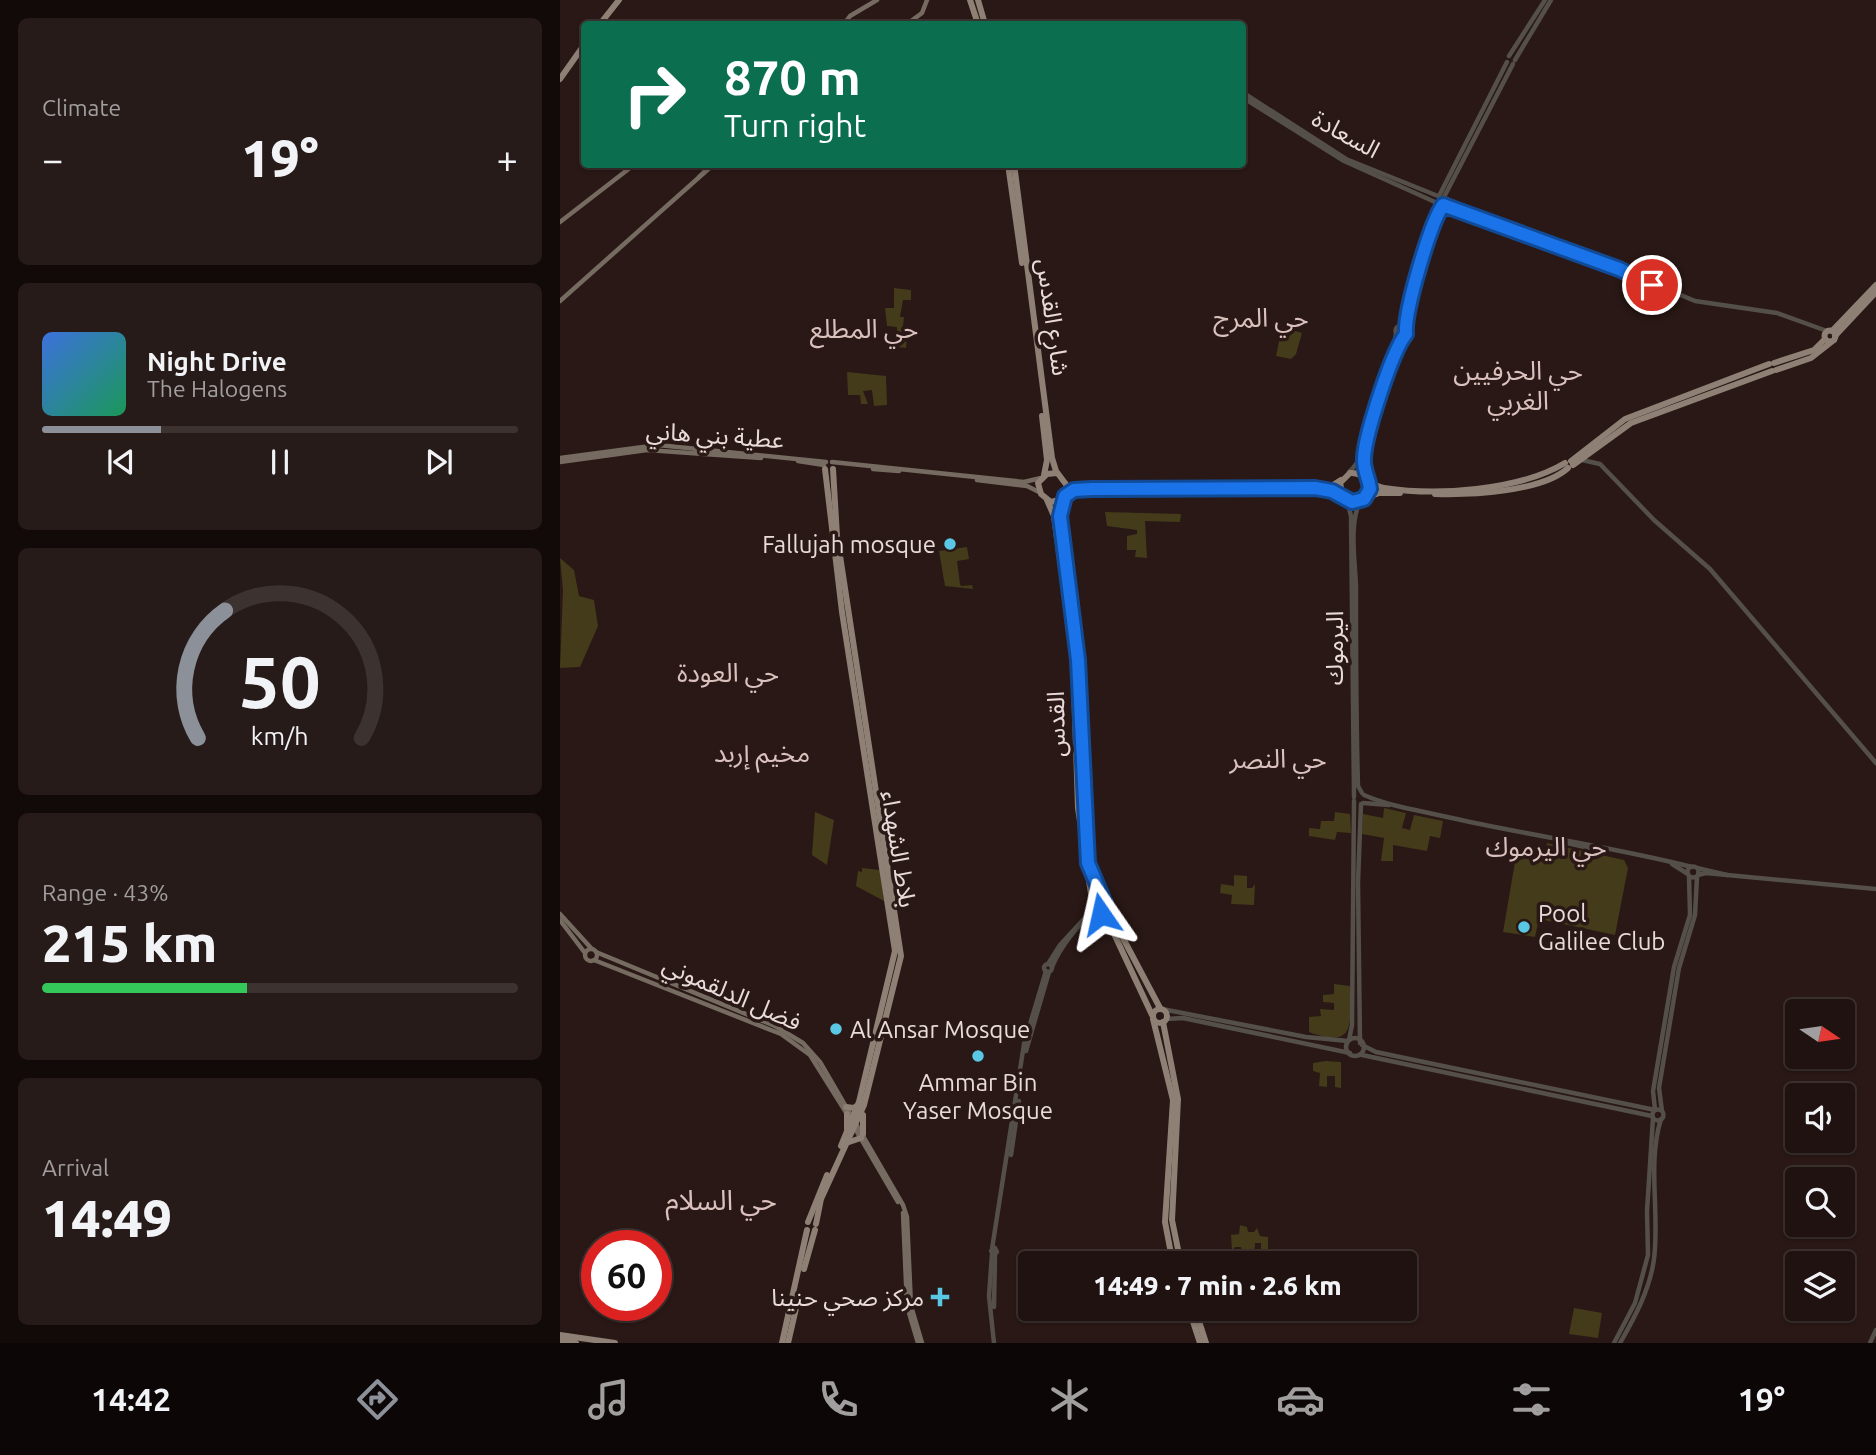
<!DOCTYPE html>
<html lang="en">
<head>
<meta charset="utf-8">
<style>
	body { margin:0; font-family:Ubuntu,"Noto Sans Arabic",sans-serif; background:#271b19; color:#f1f3f6; height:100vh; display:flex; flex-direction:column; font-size:26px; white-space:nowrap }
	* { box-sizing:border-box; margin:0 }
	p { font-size:23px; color:#a19e9f }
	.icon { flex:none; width:38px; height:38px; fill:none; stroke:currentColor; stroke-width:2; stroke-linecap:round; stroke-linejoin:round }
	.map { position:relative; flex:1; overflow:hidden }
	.sheet { display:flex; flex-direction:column; gap:18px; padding:18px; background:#110a09; width:560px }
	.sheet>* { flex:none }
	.guide { position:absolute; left:21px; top:21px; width:665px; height:147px; border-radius:7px; box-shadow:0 2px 5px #0004,0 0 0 2px #3c3230; background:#0b6e4f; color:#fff; overflow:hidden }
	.needle { width:46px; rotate:103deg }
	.buttons { position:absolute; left:1225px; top:999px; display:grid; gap:14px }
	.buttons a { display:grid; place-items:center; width:70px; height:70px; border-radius:7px; background:#1f1210; box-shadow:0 2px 5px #0004,0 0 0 2px #3c3230; font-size:35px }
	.speed { position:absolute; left:21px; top:1230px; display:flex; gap:14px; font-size:35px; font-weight:700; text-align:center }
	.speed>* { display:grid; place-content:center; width:91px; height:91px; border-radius:50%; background:#1f1210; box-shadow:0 2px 5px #0004,0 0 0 2px #3c3230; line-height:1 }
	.speed .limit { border:10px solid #d22; background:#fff; color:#111 }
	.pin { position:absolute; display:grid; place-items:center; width:60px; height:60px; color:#fff; margin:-30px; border:4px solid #fff; border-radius:50%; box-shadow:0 2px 7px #0007 }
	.me { position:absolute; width:77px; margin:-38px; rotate:349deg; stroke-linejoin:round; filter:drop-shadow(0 0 5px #0008) }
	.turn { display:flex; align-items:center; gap:24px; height:147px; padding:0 28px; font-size:32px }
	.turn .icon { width:91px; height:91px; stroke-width:2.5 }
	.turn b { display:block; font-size:49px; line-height:60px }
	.big { font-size:52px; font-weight:800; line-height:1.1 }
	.sheet .card { flex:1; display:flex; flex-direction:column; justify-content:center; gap:10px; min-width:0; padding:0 24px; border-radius:10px; background:#271b19 }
	.sheet .dial { align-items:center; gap:0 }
	.dial svg { height:182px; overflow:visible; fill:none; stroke:#3c3230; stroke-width:7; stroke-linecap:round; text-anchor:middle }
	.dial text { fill:#f1f3f6; stroke:none }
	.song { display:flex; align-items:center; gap:21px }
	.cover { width:84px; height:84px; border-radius:10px; background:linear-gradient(135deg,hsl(220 70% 55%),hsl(150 70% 35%)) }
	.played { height:7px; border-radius:4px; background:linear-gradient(90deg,#8c9099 25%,#3c3230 25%) }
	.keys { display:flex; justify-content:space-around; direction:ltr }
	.heat { display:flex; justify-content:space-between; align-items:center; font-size:38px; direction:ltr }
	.charge { height:10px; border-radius:5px; background:linear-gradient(90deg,#34c759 43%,#3c3230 0) }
	.trip { position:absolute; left:458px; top:1251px; width:399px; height:70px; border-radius:7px; background:#1f1210; box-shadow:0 2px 5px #0004,0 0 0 2px #3c3230; font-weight:800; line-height:70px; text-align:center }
	.dock { display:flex; height:112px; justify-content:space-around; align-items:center; background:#0c0706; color:#a19e9f }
	.dock .icon { width:49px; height:49px }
	.dock .on { color:#8c9099 }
	.dock b { font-size:32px; color:#f1f3f6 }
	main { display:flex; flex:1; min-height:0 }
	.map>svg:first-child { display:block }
	.green { fill:#433b1a }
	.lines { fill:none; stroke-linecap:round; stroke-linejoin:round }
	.tertiary { stroke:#554f49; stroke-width:4.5 }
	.secondary { stroke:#766b61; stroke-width:4.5 }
	.primary { stroke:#8e8074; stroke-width:6 }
	.route-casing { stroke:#114b97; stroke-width:18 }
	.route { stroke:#1a73e8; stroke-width:12 }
	.poi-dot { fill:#5ac8e5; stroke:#291815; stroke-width:2.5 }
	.labels { text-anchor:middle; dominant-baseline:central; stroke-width:7; stroke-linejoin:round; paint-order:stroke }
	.street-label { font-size:24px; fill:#e8dbd9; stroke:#291815 }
	.poi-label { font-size:24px; fill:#e8dbd9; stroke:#291815; text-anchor:end }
	.neighbourhood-label { font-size:26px; fill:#dac1bd; stroke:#291815 }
	.quarter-label { font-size:28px; fill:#dac1bd; stroke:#291815 }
</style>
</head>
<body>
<main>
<section class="sheet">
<div class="card"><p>Climate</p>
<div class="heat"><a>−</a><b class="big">19°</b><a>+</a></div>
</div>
<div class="card">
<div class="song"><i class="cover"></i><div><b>Night Drive</b><p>The Halogens</p></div></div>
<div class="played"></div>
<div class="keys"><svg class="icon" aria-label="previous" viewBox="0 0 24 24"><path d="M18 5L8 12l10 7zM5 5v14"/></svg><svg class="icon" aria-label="pause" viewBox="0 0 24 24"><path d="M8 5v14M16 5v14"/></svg><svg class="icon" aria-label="next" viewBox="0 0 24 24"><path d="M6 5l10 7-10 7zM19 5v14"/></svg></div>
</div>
<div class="card dial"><svg viewBox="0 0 100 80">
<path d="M14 69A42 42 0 1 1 86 69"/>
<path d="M14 69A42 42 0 0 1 26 13" stroke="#8c9099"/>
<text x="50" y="56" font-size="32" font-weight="700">50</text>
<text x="50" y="72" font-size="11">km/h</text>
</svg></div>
<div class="card"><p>Range · 43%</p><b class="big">215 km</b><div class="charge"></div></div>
<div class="card"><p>Arrival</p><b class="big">14:49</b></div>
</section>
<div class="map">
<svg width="1316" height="1343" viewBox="0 0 1316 1343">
	<rect width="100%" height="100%" fill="#291815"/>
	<!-- green -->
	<g class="green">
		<polygon points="334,288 351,290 351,300 343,300 340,317 344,317 342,335 347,337 346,348 329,346 328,341 337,342 337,327 327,326 325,308 334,308"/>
		<polygon points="722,327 742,333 736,354 731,359 716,356"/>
		<polygon points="287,372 326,376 327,405 314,406 312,390 303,391 308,404 301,404 300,395 288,395"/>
		<polygon points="545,512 621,514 620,522 585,521 587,558 575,557 576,550 567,550 567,536 577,534 577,530 547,526"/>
		<polygon points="407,547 409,559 397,561 400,584 401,586 412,585 413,589 385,586 379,551"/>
		<polygon points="0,558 14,570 19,596 34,600 38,626 20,667 0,668 3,590"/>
		<polygon points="824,808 846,813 842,828 850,830 854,815 883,821 880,838 870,836 867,851 833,845 833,861 821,861 824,838 802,834 803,814 823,818"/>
		<polygon points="255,812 274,820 267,865 252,855"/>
		<polygon points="775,812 790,814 791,833 777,832 775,840 749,836 749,828 760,829 761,821 774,821"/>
		<polygon points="987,843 1064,860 1068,868 1055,935 979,919 975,937 943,932 956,856 983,862"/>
		<polygon points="302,868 320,870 324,901 296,886 298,871 302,872"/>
		<polygon points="674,875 687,876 687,888 692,888 695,884 694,905 671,904 672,895 660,893 661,884 674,886"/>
		<path d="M 774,984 L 790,986 C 790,1023 797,1050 749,1032 L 749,1017 L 761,1016 L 760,1009 L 774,1010 L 774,1003 L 763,1002 L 763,995 L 774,994 Z"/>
		<polygon points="766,1061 781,1062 781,1088 775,1087 775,1076 767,1076 767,1087 759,1086 760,1073 753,1071 753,1063"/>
		<polygon points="680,1225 687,1227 688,1232 694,1232 697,1228 700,1236 708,1237 708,1261 701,1260 701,1243 695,1243 694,1257 682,1254 681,1247 675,1247 672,1251 671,1235 679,1234"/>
		<polygon points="1014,1308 1042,1313 1038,1338 1009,1334"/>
	</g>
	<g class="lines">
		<!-- tertiary -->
		<g class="tertiary">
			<polyline points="949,56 985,0"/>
			<polyline points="955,60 991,0"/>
			<polyline points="682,92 786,159 878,196"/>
			<polyline points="682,97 784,161 875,202"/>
			<polyline points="879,196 947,62"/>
			<polyline points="884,197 953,64"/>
			<polyline points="885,198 953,228 1072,271"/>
			<polyline points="883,205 1054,267 1135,301 1217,313 1267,331"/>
			<polyline points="1080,275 1096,284"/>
			<circle cx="841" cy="331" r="5.5"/>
			<polyline points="840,326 876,203"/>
			<polyline points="844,327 881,205"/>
			<polyline points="834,357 843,336"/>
			<polyline points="804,456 805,476"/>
			<polyline points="1022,460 1040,464 1094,520 1150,569 1316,763"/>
			<path d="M 789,472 C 813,451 830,367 836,334"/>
			<polyline points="787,501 791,516 794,797"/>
			<path d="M 800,501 C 789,525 795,560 796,586 C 796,653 796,719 798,786 L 802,793"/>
			<path d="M 804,795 C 831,807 863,811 892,818 C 972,836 1053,847 1132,867"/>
			<polyline points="803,803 829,805"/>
			<polyline points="1007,843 1043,851"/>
			<polyline points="1112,864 1128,874"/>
			<circle cx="1133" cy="872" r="5.5"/>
			<polyline points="1137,868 1167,875"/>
			<polyline points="1138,875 1146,873 1316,889"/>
			<polyline points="488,964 500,945 533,909"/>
			<circle cx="488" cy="968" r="4"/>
			<path d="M 492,967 C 499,950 519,920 536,914"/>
			<polyline points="602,1009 746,1037 788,1041"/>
			<polyline points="606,1019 623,1018 790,1053"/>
			<circle cx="795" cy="1047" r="9"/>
			<polyline points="789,1040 792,1025 794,801"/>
			<polyline points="800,1043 798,882 801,804"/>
			<polyline points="802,1045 816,1052 1095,1110"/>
			<polyline points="466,1051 489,972"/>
			<polyline points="802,1055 1092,1116"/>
			<circle cx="1098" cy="1115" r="5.5"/>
			<polyline points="1095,1110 1093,1091 1114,967 1130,915 1129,876"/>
			<polyline points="1102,1111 1099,1088 1119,968 1135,915 1137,877"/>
			<polyline points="451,1155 459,1101"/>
			<polygon points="435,1248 437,1252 434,1255 431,1251"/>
			<polyline points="432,1249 464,1044 486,971"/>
			<polyline points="432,1254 429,1296 434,1343"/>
			<polyline points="434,1307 435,1255"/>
			<polyline points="1054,1343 1075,1303 1088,1255 1087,1211 1093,1118"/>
			<path d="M 1060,1343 C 1075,1317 1090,1289 1094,1259 C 1100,1213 1087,1164 1101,1119"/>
			<polyline points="1310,1343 1316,1330"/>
		</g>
		<!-- secondary -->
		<g class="secondary">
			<polyline points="284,24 290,16 317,0"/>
			<polyline points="347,24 362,13 367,0"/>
			<polyline points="139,177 152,164"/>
			<polyline points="0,222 75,164"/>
			<polyline points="0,301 154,164"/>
			<polyline points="0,458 98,445 266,462"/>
			<polyline points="238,461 264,465"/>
			<polyline points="0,462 87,450 201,458"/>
			<polyline points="272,462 464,482 481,478"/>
			<polyline points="313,469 339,471"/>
			<polyline points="417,480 467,486 479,492"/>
			<polyline points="0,914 31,948"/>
			<polyline points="0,920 25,953"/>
			<circle cx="31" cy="955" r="6"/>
			<polyline points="36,952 215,1026 243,1043 260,1062 343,1205 347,1217 351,1306 362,1343"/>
			<polyline points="34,960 221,1034 250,1055 287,1114"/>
			<polyline points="293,1125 338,1202"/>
			<polyline points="343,1213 347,1306 358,1343"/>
		</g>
		<!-- primary -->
		<g class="primary">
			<polyline points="410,0 418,24"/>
			<polyline points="418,0 425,24"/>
			<polyline points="40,24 59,0"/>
			<polyline points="0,79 24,45"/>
			<polyline points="448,164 462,263"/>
			<polyline points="454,164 492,458 496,471 508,487 503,499 491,502 481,494 478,483 487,474 497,473"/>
			<circle cx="1270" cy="336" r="5.5"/>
			<polyline points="1272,331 1316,285"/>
			<polyline points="1275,336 1316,292"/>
			<polyline points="1214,363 1254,350 1265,339"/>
			<polyline points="1216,370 1251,358 1274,340"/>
			<polyline points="482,416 487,460 484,475"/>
			<polyline points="1011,461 1065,419 1209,364"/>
			<polyline points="1013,465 1071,423 1212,371"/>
			<polyline points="265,469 282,612 335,951 299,1102 281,1146"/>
			<path d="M 807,479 L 810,489 L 804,499 L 792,502 L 783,497 L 780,483 L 790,473 C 805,472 810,486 824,488 C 876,496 958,491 1005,463"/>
			<polyline points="758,485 773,485 781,480"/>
			<path d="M 875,494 C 910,495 982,492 1008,468"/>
			<path d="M 507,495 L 522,489 C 562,488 759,480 783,497"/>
			<polyline points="806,498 819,493 840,493"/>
			<polyline points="503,499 500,516 516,641"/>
			<polyline points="487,500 494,516 513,653 518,808 533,907"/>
			<polyline points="518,658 526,843 531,874 546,905"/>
			<circle cx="540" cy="908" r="7"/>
			<polyline points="546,906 600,1008"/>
			<polyline points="541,914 549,923 592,1015"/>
			<circle cx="600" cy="1016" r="7"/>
			<polyline points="593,1019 613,1100 605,1222 613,1264"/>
			<polyline points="603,1022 618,1099 612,1220 621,1264"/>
			<polyline points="286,1107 294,1108 299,1104"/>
			<polyline points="287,1114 287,1129"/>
			<polyline points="303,1134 303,1115"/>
			<polyline points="289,1142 301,1138"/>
			<polyline points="248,1222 267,1175"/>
			<polyline points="256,1224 261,1199 304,1105 341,956 277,536 273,469"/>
			<polyline points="244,1269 255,1230"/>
			<polyline points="629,1309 640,1343"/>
			<polyline points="635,1309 646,1343"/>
			<polyline points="0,1335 55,1343"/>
			<polyline points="0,1340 16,1343"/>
			<polyline points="222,1343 247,1230"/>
			<polyline points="228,1343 237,1304"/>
		</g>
	</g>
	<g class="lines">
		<defs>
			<path id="route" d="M 541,914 L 546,906 L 528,863 L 518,660 L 500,516 L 505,496 L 514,490 L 532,489 L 755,488 L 772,491 L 792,502 L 804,499 L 810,489 C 809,478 803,470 804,458 C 805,435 832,351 846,334 C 844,312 870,224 883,205 L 1059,269 L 1092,285"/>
		</defs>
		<!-- route casing -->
		<use href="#route" class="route-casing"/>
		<!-- route -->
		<use href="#route" class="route"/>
	</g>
	<!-- markers -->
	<g class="poi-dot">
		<circle cx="390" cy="544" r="7"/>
		<circle cx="964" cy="927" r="7"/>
		<circle cx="276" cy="1029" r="7"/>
		<circle cx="418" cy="1056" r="7"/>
		<path d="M376.5 1286.5h7v7h7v7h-7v7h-7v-7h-7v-7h7z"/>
	</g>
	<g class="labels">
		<!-- street labels -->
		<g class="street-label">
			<text transform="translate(786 134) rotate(29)">السعادة</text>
			<text transform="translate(493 317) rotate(82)">شارع القدس</text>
			<text transform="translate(155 435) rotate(4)">عطية بني هاني</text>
			<text transform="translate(774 648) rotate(-90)">اليرموك</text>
			<text transform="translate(496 724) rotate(-91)">القدس</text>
			<text transform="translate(339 849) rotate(81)">بلاط الشهداء</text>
			<text transform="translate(172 993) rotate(24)">فضل الدلقموني</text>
		</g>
		<!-- poi labels -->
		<g class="poi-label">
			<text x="376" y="544">Fallujah mosque</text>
			<text x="978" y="913" text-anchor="start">Pool<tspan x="978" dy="28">Galilee Club</tspan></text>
			<text x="290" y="1029" text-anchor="start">Al Ansar Mosque</text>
			<text x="418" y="1082" text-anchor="middle">Ammar Bin<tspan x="418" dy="28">Yaser Mosque</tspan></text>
			<text x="364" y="1297">مركز صحي حنينا</text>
		</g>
		<!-- neighbourhood labels -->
		<g class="neighbourhood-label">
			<text x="701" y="317">حي المرج</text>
			<text x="304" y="328">حي المطلع</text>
			<text x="958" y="370">حي الحرفيين<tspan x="958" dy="30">الغربي</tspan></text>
			<text x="168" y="672">حي العودة</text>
			<text x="202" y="752">مخيم إربد</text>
			<text x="718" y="758">حي النصر</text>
			<text x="986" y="846">حي اليرموك</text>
		</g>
		<!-- quarter labels -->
		<g class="quarter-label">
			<text x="161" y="1199">حي السلام</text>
		</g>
	</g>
</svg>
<div class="buttons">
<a><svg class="needle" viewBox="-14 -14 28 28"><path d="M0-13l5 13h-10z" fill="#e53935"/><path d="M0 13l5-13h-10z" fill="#a19e9f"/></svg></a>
<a><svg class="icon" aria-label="sound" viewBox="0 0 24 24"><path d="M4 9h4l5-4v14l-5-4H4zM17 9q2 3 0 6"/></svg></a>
<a><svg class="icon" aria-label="search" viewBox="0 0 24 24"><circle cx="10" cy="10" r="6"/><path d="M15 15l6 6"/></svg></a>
<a><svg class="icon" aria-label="layers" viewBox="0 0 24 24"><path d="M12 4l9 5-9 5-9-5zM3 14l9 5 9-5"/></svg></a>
</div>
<div class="speed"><div class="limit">60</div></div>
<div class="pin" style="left:1092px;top:285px;background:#d93025"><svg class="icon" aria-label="arrive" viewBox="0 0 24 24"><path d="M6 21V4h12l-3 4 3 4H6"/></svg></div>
<svg class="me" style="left:541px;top:914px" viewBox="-20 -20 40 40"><path d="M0-17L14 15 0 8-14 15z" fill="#1a73e8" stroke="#fff" stroke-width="4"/></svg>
<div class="trip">14:49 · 7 min · 2.6 km</div>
<div class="guide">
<div class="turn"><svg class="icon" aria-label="right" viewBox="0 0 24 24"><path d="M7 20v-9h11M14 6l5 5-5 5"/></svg><div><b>870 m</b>Turn right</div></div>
</div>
</div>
</main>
<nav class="dock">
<b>14:42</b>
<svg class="icon on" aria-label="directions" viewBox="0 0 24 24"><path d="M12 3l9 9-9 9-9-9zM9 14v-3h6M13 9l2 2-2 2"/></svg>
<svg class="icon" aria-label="music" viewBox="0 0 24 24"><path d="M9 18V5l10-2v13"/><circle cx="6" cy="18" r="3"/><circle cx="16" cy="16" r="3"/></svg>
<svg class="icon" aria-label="phone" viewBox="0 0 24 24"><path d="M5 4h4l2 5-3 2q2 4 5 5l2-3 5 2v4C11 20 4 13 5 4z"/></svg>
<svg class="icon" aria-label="climate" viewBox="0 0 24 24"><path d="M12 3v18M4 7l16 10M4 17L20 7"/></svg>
<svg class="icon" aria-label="car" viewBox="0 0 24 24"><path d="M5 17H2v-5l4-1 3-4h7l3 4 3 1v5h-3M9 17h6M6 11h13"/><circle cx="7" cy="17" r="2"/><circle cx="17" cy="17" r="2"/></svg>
<svg class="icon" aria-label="filters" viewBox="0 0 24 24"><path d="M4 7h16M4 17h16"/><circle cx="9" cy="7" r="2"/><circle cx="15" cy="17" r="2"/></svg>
<b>19°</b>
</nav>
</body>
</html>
